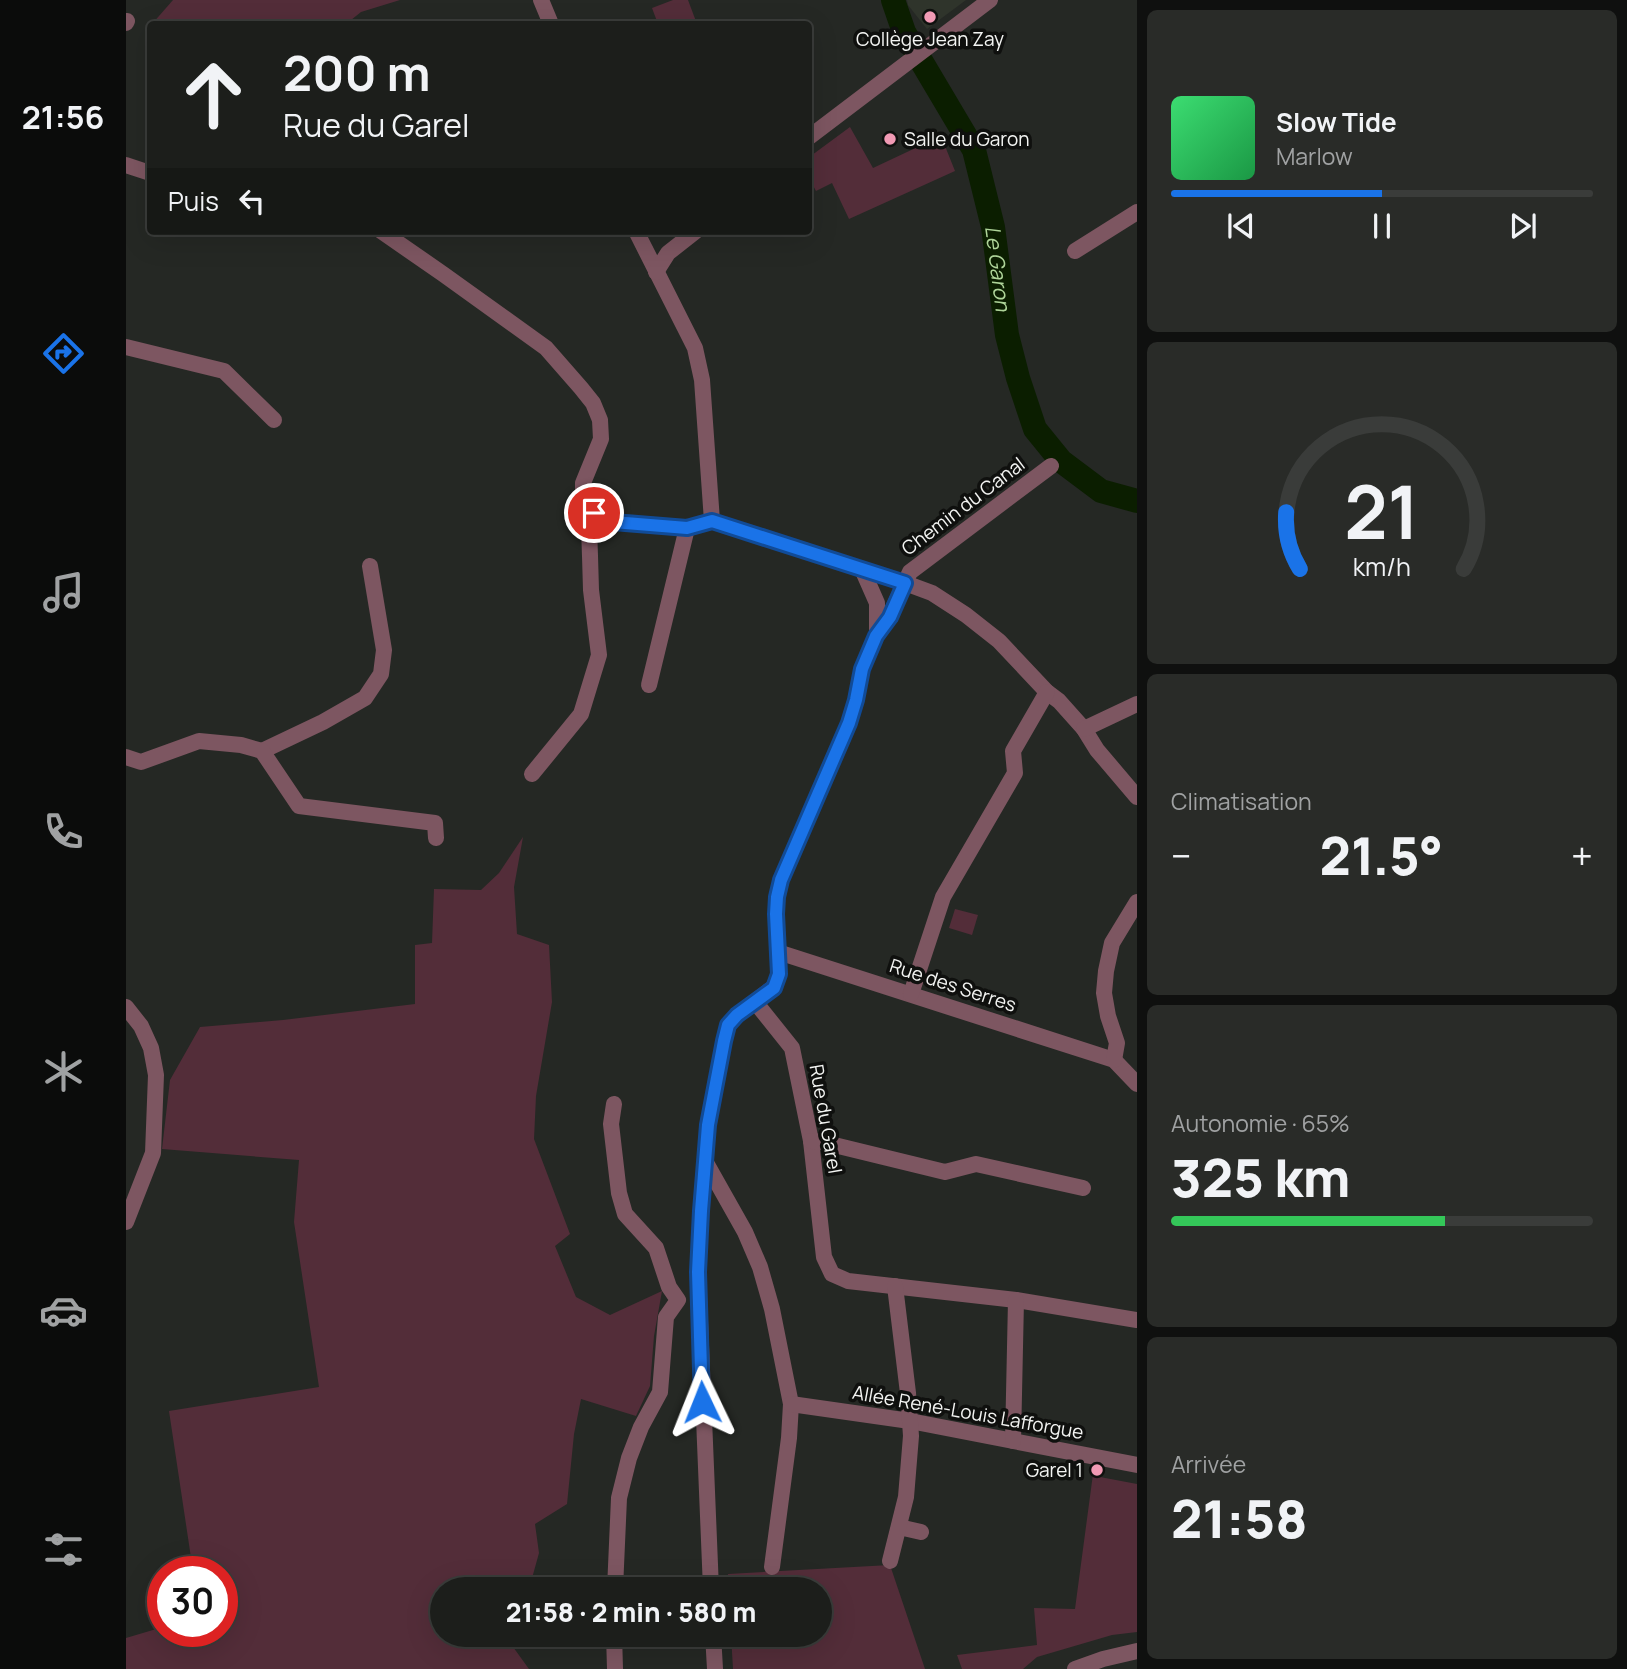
<!DOCTYPE html>
<html lang="fr">
<head>
<meta charset="utf-8">
<style>
	body { margin:0; font-family:Manrope,sans-serif; background:#292b28; color:#f1f3f6; height:100vh; display:flex; flex-direction:column; font-size:26px; white-space:nowrap }
	* { box-sizing:border-box; margin:0 }
	p { font-size:23px; color:#a0a2a3 }
	.icon { flex:none; width:38px; height:38px; fill:none; stroke:currentColor; stroke-width:2; stroke-linecap:round; stroke-linejoin:round }
	.map { position:relative; flex:1; overflow:hidden }
	.details { display:flex; flex-direction:column; gap:10px; padding:10px; background:#0f100f; width:490px }
	.details>* { flex:none }
	.banner { position:absolute; left:21px; top:21px; width:665px; height:214px; border-radius:7px; box-shadow:0 7px 28px #0002,0 0 0 2px #3a3c3a; background:#1c1e1b; color:#f1f3f6; overflow:hidden }
	.speed { position:absolute; left:21px; top:1556px; display:flex; gap:14px; font-size:35px; font-weight:700; text-align:center }
	.speed>* { display:grid; place-content:center; width:91px; height:91px; border-radius:50%; background:#1c1e1b; box-shadow:0 7px 28px #0002,0 0 0 2px #3a3c3a; line-height:1 }
	.speed .limit { border:10px solid #d22; background:#fff; color:#111 }
	.pin { position:absolute; display:grid; place-items:center; width:60px; height:60px; color:#fff; margin:-30px; border:4px solid #fff; border-radius:50%; box-shadow:0 2px 7px #0007 }
	.me { position:absolute; width:77px; margin:-38px; rotate:358deg; stroke-linejoin:round; filter:drop-shadow(0 0 5px #0008) }
	.turn { display:flex; align-items:center; gap:24px; height:147px; padding:0 21px; font-size:32px }
	.turn .icon { width:91px; height:91px; stroke-width:2.5 }
	.turn b { display:block; font-size:49px; line-height:60px }
	.then { display:flex; align-items:center; height:66px; padding:0 21px; background:#0003; gap:14px; font-size:26px }
	.big { font-size:52px; font-weight:800; line-height:1.1 }
	.details .card { flex:1; display:flex; flex-direction:column; justify-content:center; gap:10px; min-width:0; padding:0 24px; border-radius:10px; background:#292b28 }
	.details .dial { align-items:center; gap:0 }
	.dial svg { height:182px; overflow:visible; fill:none; stroke:#3a3c3a; stroke-width:7; stroke-linecap:round; text-anchor:middle }
	.dial text { fill:#f1f3f6; stroke:none }
	.song { display:flex; align-items:center; gap:21px }
	.cover { width:84px; height:84px; border-radius:10px; background:linear-gradient(135deg,hsl(140 70% 55%),hsl(140 70% 35%)) }
	.played { height:7px; border-radius:4px; background:linear-gradient(90deg,#1a73e8 50%,#3a3c3a 50%) }
	.keys { display:flex; justify-content:space-around; direction:ltr }
	.heat { display:flex; justify-content:space-between; align-items:center; font-size:38px; direction:ltr }
	.charge { height:10px; border-radius:5px; background:linear-gradient(90deg,#34c759 65%,#3a3c3a 0) }
	.trip { position:absolute; left:304px; top:1577px; width:402px; height:70px; border-radius:35px; background:#1c1e1b; box-shadow:0 7px 28px #0002,0 0 0 2px #3a3c3a; font-weight:800; line-height:70px; text-align:center }
	main { display:flex; flex:1; min-height:0 }
	.tab-bar { display:flex; flex-direction:column; width:126px; justify-content:space-around; align-items:center; background:#0b0c0b; color:#a0a2a3 }
	.tab-bar .icon { width:49px; height:49px }
	.tab-bar .active { color:#1a73e8 }
	.tab-bar b { font-size:32px; color:#f1f3f6 }
	.map>svg:first-child { display:block }
	.built { fill:#2f342b }
	.green { fill:#532d39 }
	.lines { fill:none; stroke-linecap:round; stroke-linejoin:round }
	.river { stroke:#0b1e00; stroke-width:24 }
	.minor { stroke:#7d5661; stroke-width:16 }
	.route-casing { stroke:#114b97; stroke-width:18 }
	.route { stroke:#1a73e8; stroke-width:12 }
	.poi-dot { fill:#f19ab4; stroke:#0f100e; stroke-width:2.5 }
	.labels { text-anchor:middle; dominant-baseline:central; stroke-width:7; stroke-linejoin:round; paint-order:stroke }
	.poi-label { font-size:19px; fill:#f3f4f2; stroke:#0f100e }
	.street-label { font-size:19px; fill:#f3f4f2; stroke:#0f100e }
	.water-label { font-size:21px; font-style:italic; fill:#afd599; stroke:#0f100e }
</style>
</head>
<body>
<main>
<nav class="tab-bar">
<b>21:56</b>
<svg class="icon active" aria-label="directions" viewBox="0 0 24 24"><path d="M12 3l9 9-9 9-9-9zM9 14v-3h6M13 9l2 2-2 2"/></svg>
<svg class="icon" aria-label="music" viewBox="0 0 24 24"><path d="M9 18V5l10-2v13"/><circle cx="6" cy="18" r="3"/><circle cx="16" cy="16" r="3"/></svg>
<svg class="icon" aria-label="phone" viewBox="0 0 24 24"><path d="M5 4h4l2 5-3 2q2 4 5 5l2-3 5 2v4C11 20 4 13 5 4z"/></svg>
<svg class="icon" aria-label="climate" viewBox="0 0 24 24"><path d="M12 3v18M4 7l16 10M4 17L20 7"/></svg>
<svg class="icon" aria-label="car" viewBox="0 0 24 24"><path d="M5 17H2v-5l4-1 3-4h7l3 4 3 1v5h-3M9 17h6M6 11h13"/><circle cx="7" cy="17" r="2"/><circle cx="17" cy="17" r="2"/></svg>
<svg class="icon" aria-label="filters" viewBox="0 0 24 24"><path d="M4 7h16M4 17h16"/><circle cx="9" cy="7" r="2"/><circle cx="15" cy="17" r="2"/></svg>
</nav>
<div class="map">
<svg width="1011" height="1669" viewBox="0 0 1011 1669">
	<rect width="100%" height="100%" fill="#252824"/>
	<!-- built -->
	<polygon class="built" points="781,0 840,0 801,29 782,5"/>
	<!-- green -->
	<g class="green">
		<polygon points="47,0 274,0 235,12 220,24 26,24"/>
		<polygon points="547,0 562,0 571,24 532,24 526,8"/>
		<polygon points="724,127 747,168 815,136 829,171 723,219 706,183 690,191 683,178 682,158"/>
		<polygon points="397,837 388,887 391,934 423,945 426,1002 410,1096 408,1139 444,1234 429,1246 450,1297 484,1315 536,1291 528,1336 524,1386 510,1416 455,1399 448,1434 441,1504 409,1524 413,1553 403,1589 317,1589 317,1634 381,1635 382,1640 403,1669 0,1669 0,1638 37,1627 37,1631 96,1631 96,1572 67,1571 43,1411 193,1387 168,1222 173,1160 36,1149 44,1080 74,1027 157,1020 289,1004 289,945 306,943 308,889 355,890 373,873"/>
		<polygon points="829,909 852,915 846,935 823,928"/>
		<polygon points="967,1474 974,1475 974,1477 1011,1484 1011,1632 986,1635 911,1657 897,1669 836,1669 831,1655 911,1645 908,1608 949,1609"/>
		<polygon points="764,1565 799,1669 607,1669 605,1635 695,1634 695,1589 603,1589 602,1574"/>
	</g>
	<g class="lines">
		<!-- river -->
		<path class="river" id="s1" d="M 767,0 L 778,32 L 848,150 L 867,227 L 881,335 L 892,378 L 909,429 L 935,461 L 975,491 L 1011,501"/>
		<!-- minor -->
		<g class="minor">
			<polyline points="415,0 425,24"/>
			<polyline points="0,23 1,21"/>
			<polyline points="682,138 864,0"/>
			<polyline points="0,165 24,173"/>
			<polyline points="255,231 317,274 420,348 455,388 467,403 474,420 475,439 457,483 457,495 460,505 468,513 476,520 487,522 561,528 586,521 779,583 806,593 840,615 873,641 921,692 933,701 958,729 971,750 1011,797"/>
			<polyline points="510,231 569,348 576,380 586,521"/>
			<polyline points="949,251 1011,212"/>
			<polyline points="530,272 542,253 570,231"/>
			<polyline points="0,347 98,371 148,420"/>
			<polyline points="736,569 751,603 751,634"/>
			<polyline points="523,685 561,528"/>
			<polyline points="958,729 1011,704"/>
			<polyline points="136,751 197,722 239,698 255,674 258,650 244,566"/>
			<polyline points="0,757 15,762 73,741 115,745 136,751 173,806 309,823 310,838"/>
			<polyline points="406,774 455,714 473,655 465,590 464,556 463,527 468,513"/>
			<polyline points="652,952 988,1060 1011,1084"/>
			<polyline points="785,994 817,897 889,773 887,751 921,692"/>
			<polyline points="630,1003 666,1048 685,1141 698,1257 706,1274 722,1281 890,1300 1011,1320"/>
			<polyline points="0,1007 15,1026 25,1048 30,1075 27,1153 0,1222"/>
			<polyline points="988,1060 991,1043 982,1016 978,993 980,971 986,943 1011,902"/>
			<polyline points="488,1104 485,1124 493,1193 499,1214 530,1248 543,1287 552,1300 540,1317 534,1392 515,1427 503,1458 493,1498 489,1589"/>
			<polyline points="685,1141 696,1142 819,1172 850,1164 957,1188"/>
			<polyline points="579,1161 619,1232 634,1267 646,1309 665,1404 663,1438 646,1567"/>
			<polyline points="665,1404 784,1421 1011,1465"/>
			<polyline points="887,1441 890,1300"/>
			<polyline points="773,1527 795,1532"/>
			<polyline points="764,1561 780,1497 785,1436 782,1393 769,1286"/>
			<polyline points="585,1589 572,1272 575,1211 582,1125 598,1041 602,1025 611,1015 648,987 653,974 650,914 651,897 655,880 723,723 730,700 736,669 750,636 763,617 784,572 925,466"/>
			<polyline points="488,1634 489,1669"/>
			<polyline points="587,1634 589,1669"/>
			<polyline points="949,1669 977,1659 1011,1651"/>
		</g>
	</g>
	<g class="lines">
		<defs>
			<polyline id="route" points="468,513 476,520 487,522 561,528 586,521 779,583 764,617 750,636 736,669 730,700 723,723 655,880 651,897 650,914 653,974 648,988 611,1015 602,1025 598,1041 582,1125 575,1211 572,1272 576,1402"/>
		</defs>
		<!-- route casing -->
		<use href="#route" class="route-casing"/>
		<!-- route -->
		<use href="#route" class="route"/>
	</g>
	<!-- markers -->
	<g class="poi-dot">
		<circle cx="804" cy="17" r="7"/>
		<circle cx="764" cy="139" r="7"/>
		<circle cx="971" cy="1470" r="7"/>
	</g>
	<g class="labels">
		<!-- poi labels -->
		<g class="poi-label">
			<text x="804" y="39">Collège Jean Zay</text>
			<text x="778" y="139" text-anchor="start">Salle du Garon</text>
			<text x="957" y="1470" text-anchor="end">Garel 1</text>
		</g>
		<!-- street labels -->
		<g class="street-label">
			<text transform="translate(837 506) rotate(-37)">Chemin du Canal</text>
			<text transform="translate(827 985) rotate(18)">Rue des Serres</text>
			<text transform="translate(700 1119) rotate(80)">Rue du Garel</text>
			<text transform="translate(842 1412) rotate(10)">Allée René-Louis Lafforgue</text>
		</g>
		<!-- water labels -->
		<g class="water-label">
			<text stroke="none"><textPath href="#s1" startOffset="292">Le Garon</textPath></text>
		</g>
	</g>
</svg>
<div class="speed"><div class="limit">30</div></div>
<div class="pin" style="left:468px;top:513px;background:#d93025"><svg class="icon" aria-label="arrive" viewBox="0 0 24 24"><path d="M6 21V4h12l-3 4 3 4H6"/></svg></div>
<svg class="me" style="left:576px;top:1402px" viewBox="-20 -20 40 40"><path d="M0-17L14 15 0 8-14 15z" fill="#1a73e8" stroke="#fff" stroke-width="4"/></svg>
<div class="trip">21:58 · 2 min · 580 m</div>
<div class="banner">
<div class="turn"><svg class="icon" aria-label="ahead" viewBox="0 0 24 24"><path d="M12 20V5M6 11l6-6 6 6"/></svg><div><b>200 m</b>Rue du Garel</div></div>
<div class="then">Puis<svg class="icon" aria-label="left" viewBox="0 0 24 24"><path d="M17 20v-9H6M10 6l-5 5 5 5"/></svg></div>
</div>
</div>
<section class="details">
<div class="card">
<div class="song"><i class="cover"></i><div><b>Slow Tide</b><p>Marlow</p></div></div>
<div class="played"></div>
<div class="keys"><svg class="icon" aria-label="previous" viewBox="0 0 24 24"><path d="M18 5L8 12l10 7zM5 5v14"/></svg><svg class="icon" aria-label="pause" viewBox="0 0 24 24"><path d="M8 5v14M16 5v14"/></svg><svg class="icon" aria-label="next" viewBox="0 0 24 24"><path d="M6 5l10 7-10 7zM19 5v14"/></svg></div>
</div>
<div class="card dial"><svg viewBox="0 0 100 80">
<path d="M14 69A42 42 0 1 1 86 69"/>
<path d="M14 69A42 42 0 0 1 8 44" stroke="#1a73e8"/>
<text x="50" y="56" font-size="32" font-weight="700">21</text>
<text x="50" y="72" font-size="11">km/h</text>
</svg></div>
<div class="card"><p>Climatisation</p>
<div class="heat"><a>−</a><b class="big">21.5°</b><a>+</a></div>
</div>
<div class="card"><p>Autonomie · 65%</p><b class="big">325 km</b><div class="charge"></div></div>
<div class="card"><p>Arrivée</p><b class="big">21:58</b></div>
</section>
</main>
</body>
</html>
